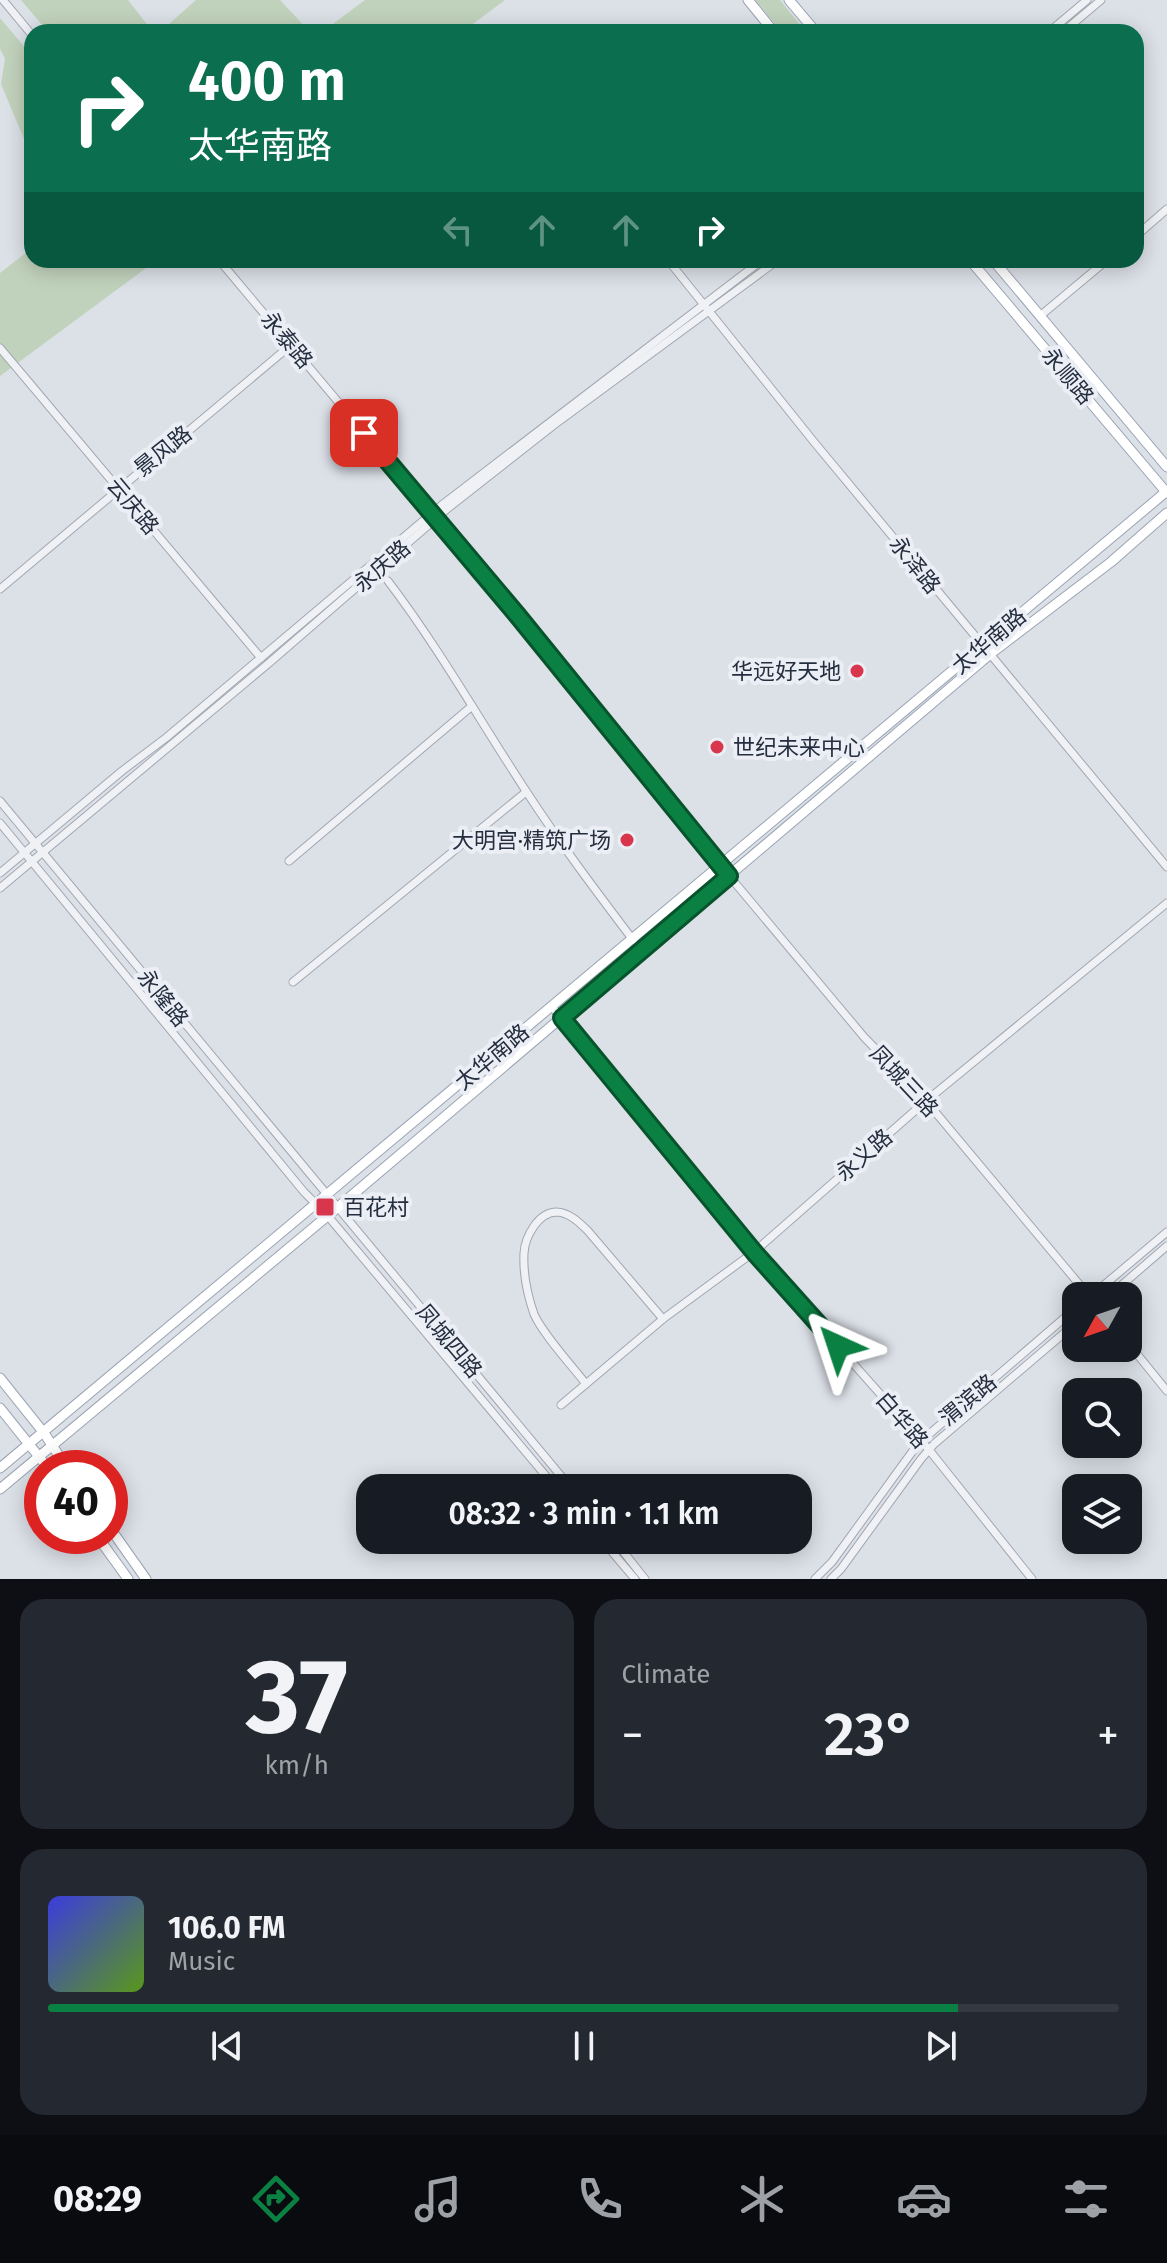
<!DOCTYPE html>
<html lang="en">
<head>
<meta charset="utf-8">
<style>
	body { margin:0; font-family:"Fira Sans","Noto Sans SC",sans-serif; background:#242831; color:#f1f3f6; height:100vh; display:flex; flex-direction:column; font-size:30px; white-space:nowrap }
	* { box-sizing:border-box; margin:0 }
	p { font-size:26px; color:#9ea1a6 }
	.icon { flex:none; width:44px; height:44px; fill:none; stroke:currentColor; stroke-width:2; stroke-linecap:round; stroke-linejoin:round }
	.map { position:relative; height:1579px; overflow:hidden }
	.panel { display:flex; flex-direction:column; gap:20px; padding:20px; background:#0d0f14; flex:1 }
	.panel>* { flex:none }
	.guide { position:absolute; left:24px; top:24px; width:1120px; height:244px; border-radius:24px; box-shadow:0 4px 20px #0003; background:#0b6e4f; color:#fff; overflow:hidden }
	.needle { width:52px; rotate:230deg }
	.controls { position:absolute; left:1062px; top:1282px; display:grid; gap:16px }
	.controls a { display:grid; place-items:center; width:80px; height:80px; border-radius:16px; background:#171b24; box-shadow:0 4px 20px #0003; font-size:40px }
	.speed { position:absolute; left:24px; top:1450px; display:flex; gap:16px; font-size:40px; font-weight:700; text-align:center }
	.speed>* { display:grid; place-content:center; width:104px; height:104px; border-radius:50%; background:#171b24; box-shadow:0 4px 20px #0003; line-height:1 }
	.speed .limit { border:12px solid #d22; background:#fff; color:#111 }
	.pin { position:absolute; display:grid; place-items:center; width:68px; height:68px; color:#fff; margin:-34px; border-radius:16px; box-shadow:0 4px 12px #0006 }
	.me { position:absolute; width:88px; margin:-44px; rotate:318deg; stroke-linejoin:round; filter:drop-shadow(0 0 6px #0008) }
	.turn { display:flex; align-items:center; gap:28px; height:168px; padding:0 32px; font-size:36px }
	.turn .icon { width:104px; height:104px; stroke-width:2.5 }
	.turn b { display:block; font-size:56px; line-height:68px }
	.lanes { display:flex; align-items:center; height:76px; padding:0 32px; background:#0003; justify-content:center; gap:40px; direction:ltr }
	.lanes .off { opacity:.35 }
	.big { font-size:60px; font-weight:600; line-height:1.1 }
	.panel .tile { flex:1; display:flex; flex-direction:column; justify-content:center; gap:12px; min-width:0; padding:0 28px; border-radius:24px; background:#242831 }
	.panel .dial { align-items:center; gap:0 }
	.dial b { font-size:104px; line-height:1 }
	.song { display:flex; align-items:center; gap:24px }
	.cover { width:96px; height:96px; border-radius:12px; background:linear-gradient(135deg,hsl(240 70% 55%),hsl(90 70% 35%)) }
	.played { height:8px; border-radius:4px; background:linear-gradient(90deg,#0b8043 85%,#363941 85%) }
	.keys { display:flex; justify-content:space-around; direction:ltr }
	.heat { display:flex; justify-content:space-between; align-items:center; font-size:44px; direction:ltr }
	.panel .tiles { flex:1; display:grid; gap:20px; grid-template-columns:1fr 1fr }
	.tile:last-child { grid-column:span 2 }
	.trip { position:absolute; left:356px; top:1474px; width:456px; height:80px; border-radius:24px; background:#171b24; box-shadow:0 4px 20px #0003; font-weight:600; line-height:80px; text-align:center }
	.tabs { display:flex; height:128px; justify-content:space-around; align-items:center; background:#090b0e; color:#9ea1a6 }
	.tabs .icon { width:56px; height:56px }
	.tabs .active { color:#0b8043 }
	.tabs b { font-size:36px; color:#f1f3f6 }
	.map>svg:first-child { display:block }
	.green { fill:#c1d2bc }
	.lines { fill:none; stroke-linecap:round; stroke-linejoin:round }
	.minor-casing { stroke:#a1a7b1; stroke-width:9 }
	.major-casing { stroke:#9aa4b4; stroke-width:11 }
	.minor { stroke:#eff1f5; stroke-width:7 }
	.major { stroke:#fff; stroke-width:9 }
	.route-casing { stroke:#07532c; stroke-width:20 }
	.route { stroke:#0b8043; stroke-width:14 }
	.poi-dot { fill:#d7364c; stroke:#ebeff5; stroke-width:3 }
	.labels { text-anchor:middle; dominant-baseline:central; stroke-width:8; stroke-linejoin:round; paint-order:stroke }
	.street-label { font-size:22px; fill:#252e3f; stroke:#ebeff5 }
	.poi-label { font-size:22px; fill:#252e3f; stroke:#ebeff5; text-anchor:end }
</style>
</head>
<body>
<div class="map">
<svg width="1167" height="1579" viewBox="0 0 1167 1579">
	<rect width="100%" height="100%" fill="#dce0e7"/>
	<!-- green -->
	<g class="green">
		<polygon points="21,0 128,0 153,32 48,32"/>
		<polygon points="196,0 280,0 310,32 160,32"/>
		<polygon points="365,0 505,0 462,32 322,32"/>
		<polygon points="755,0 780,0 806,32 782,32"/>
		<polygon points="0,18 32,56 32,158 1,84 5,59 0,49"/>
		<polygon points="32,248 32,260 157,260 0,376 0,273"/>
	</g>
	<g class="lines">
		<defs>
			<g id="minor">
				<polyline points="3,0 32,35"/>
				<polyline points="482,30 484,32"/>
				<polyline points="1049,32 1087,0"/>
				<polyline points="1063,32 1101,0"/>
				<polyline points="1136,236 1167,209"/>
				<polyline points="219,260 518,616 720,865 864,1037 926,1101 1089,1296"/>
				<polyline points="668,260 814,442 1167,867"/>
				<polyline points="1040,316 1107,260"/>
				<polyline points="0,348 261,658"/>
				<path d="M 388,581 C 439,648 480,721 526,791 C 559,842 596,891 633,940"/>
				<polyline points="0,589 291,345"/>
				<polyline points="0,801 571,1488"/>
				<polyline points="0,823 304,1192 327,1215 556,1488"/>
				<polyline points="289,861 472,706"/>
				<polyline points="0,873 122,771 167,737 443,504 762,260"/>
				<polyline points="0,888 269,663 447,509 554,425 778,260"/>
				<polyline points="293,982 526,792"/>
				<polyline points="552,1007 754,1252 922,1441 1032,1579"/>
				<polyline points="1091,1296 1167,1232"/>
				<polyline points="1109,1296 1167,1246"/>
				<polyline points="1128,1343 1167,1391"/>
				<path d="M 586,1384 C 572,1366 542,1333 534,1314 C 527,1294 523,1273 524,1253 C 525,1237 538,1212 557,1212 C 570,1213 580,1223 588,1231 L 663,1319"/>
				<polyline points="561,1405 663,1319 754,1252 926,1101 1167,903"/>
				<polyline points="602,1540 635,1579"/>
				<polyline points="614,1540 645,1579"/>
				<polyline points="815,1579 832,1562 912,1452 927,1436 1076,1308"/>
				<polyline points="831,1579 841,1569 921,1459 934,1444 1076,1323"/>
			</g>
			<g id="major">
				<polyline points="748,0 774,32"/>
				<polyline points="789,0 816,32"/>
				<polyline points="970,260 1167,493"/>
				<polyline points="993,260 1167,467"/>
				<polyline points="0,1378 44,1433 67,1468"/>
				<polyline points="0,1408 48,1468"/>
				<polyline points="0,1468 1167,491"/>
				<polyline points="0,1489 337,1208 989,655 1111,562 1167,513"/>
				<polyline points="110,1528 146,1579"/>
				<polyline points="97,1536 128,1579"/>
			</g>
		</defs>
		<!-- minor casing -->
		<use href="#minor" class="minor-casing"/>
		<!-- major casing -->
		<use href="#major" class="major-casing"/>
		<!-- minor -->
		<use href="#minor" class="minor"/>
		<!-- major -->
		<use href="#major" class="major"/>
	</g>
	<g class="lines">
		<defs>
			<polyline id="route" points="364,433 518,616 729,876 562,1018 754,1252 838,1346"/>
		</defs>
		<!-- route casing -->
		<use href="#route" class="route-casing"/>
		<!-- route -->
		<use href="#route" class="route"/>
	</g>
	<!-- markers -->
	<g class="poi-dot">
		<circle cx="857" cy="671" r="8"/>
		<circle cx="717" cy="747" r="8"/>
		<circle cx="627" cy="840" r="8"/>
		<rect x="315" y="1197" width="20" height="20" rx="4"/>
	</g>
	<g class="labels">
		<!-- street labels -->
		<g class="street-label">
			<text transform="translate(287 340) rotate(50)">永泰路</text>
			<text transform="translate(1068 376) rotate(50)">永顺路</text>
			<text transform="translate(163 451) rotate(-39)">景风路</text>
			<text transform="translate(133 506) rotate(50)">云庆路</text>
			<text transform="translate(915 565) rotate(51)">永泽路</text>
			<text transform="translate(382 566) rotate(-41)">永庆路</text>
			<text transform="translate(989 641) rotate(-40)">太华南路</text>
			<text transform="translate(163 998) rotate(51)">永隆路</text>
			<text transform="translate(492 1057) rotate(-40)">太华南路</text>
			<text transform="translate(904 1081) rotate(47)">凤城三路</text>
			<text transform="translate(864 1155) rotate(-41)">永义路</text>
			<text transform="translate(449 1341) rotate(50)">凤城四路</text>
			<text transform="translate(968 1400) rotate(-40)">渭滨路</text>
			<text transform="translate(902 1420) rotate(49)">白华路</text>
		</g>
		<!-- poi labels -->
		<g class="poi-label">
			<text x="841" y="671">华远好天地</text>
			<text x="733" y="747" text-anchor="start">世纪未来中心</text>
			<text x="611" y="840">大明宫·精筑广场</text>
			<text x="343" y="1207" text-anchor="start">百花村</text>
		</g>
	</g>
</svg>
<div class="controls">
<a><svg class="needle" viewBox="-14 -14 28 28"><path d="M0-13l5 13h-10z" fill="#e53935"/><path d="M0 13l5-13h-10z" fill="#9ea1a6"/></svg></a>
<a><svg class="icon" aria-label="search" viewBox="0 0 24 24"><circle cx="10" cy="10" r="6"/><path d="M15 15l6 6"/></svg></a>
<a><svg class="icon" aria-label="layers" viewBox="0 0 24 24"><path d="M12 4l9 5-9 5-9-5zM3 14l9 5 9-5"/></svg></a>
</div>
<div class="speed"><div class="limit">40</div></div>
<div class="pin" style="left:364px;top:433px;background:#d93025"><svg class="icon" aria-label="arrive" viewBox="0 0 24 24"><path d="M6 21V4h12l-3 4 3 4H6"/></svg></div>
<svg class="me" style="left:838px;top:1346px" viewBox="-20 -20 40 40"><path d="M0-17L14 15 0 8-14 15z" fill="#0b8043" stroke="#fff" stroke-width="4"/></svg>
<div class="trip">08:32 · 3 min · 1.1 km</div>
<div class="guide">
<div class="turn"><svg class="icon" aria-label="right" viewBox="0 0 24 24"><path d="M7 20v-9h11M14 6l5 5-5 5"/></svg><div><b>400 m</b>太华南路</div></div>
<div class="lanes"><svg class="icon off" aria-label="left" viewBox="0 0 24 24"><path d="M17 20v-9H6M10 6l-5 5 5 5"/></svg><svg class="icon off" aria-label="ahead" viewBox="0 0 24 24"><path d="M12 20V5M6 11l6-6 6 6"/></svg><svg class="icon off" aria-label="ahead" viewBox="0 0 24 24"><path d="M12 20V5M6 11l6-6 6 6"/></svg><svg class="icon" aria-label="right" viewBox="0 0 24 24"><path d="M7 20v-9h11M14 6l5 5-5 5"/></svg></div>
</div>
</div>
<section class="panel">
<div class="tiles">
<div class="tile dial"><b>37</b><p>km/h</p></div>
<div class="tile"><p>Climate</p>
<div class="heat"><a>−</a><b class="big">23°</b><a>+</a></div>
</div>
<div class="tile">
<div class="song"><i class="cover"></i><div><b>106.0 FM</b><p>Music</p></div></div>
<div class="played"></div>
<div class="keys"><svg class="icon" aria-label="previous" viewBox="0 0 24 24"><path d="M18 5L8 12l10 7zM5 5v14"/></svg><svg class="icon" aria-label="pause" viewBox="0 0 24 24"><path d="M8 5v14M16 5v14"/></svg><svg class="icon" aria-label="next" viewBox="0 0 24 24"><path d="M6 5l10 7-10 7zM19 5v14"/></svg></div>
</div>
</div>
</section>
<nav class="tabs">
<b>08:29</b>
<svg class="icon active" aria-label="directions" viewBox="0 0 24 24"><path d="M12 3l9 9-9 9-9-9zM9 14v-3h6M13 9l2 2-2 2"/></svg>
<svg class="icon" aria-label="music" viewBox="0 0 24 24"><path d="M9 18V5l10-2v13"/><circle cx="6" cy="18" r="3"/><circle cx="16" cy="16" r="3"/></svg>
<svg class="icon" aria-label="phone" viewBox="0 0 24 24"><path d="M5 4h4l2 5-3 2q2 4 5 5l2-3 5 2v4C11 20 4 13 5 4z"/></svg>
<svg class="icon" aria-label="climate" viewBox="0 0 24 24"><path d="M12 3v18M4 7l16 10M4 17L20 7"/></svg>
<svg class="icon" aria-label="car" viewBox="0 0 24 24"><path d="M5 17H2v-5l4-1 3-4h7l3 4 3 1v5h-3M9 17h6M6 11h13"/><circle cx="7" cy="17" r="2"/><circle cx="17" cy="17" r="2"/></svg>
<svg class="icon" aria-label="filters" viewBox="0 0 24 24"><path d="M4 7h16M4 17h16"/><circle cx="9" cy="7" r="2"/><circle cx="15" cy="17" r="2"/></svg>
</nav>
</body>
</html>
